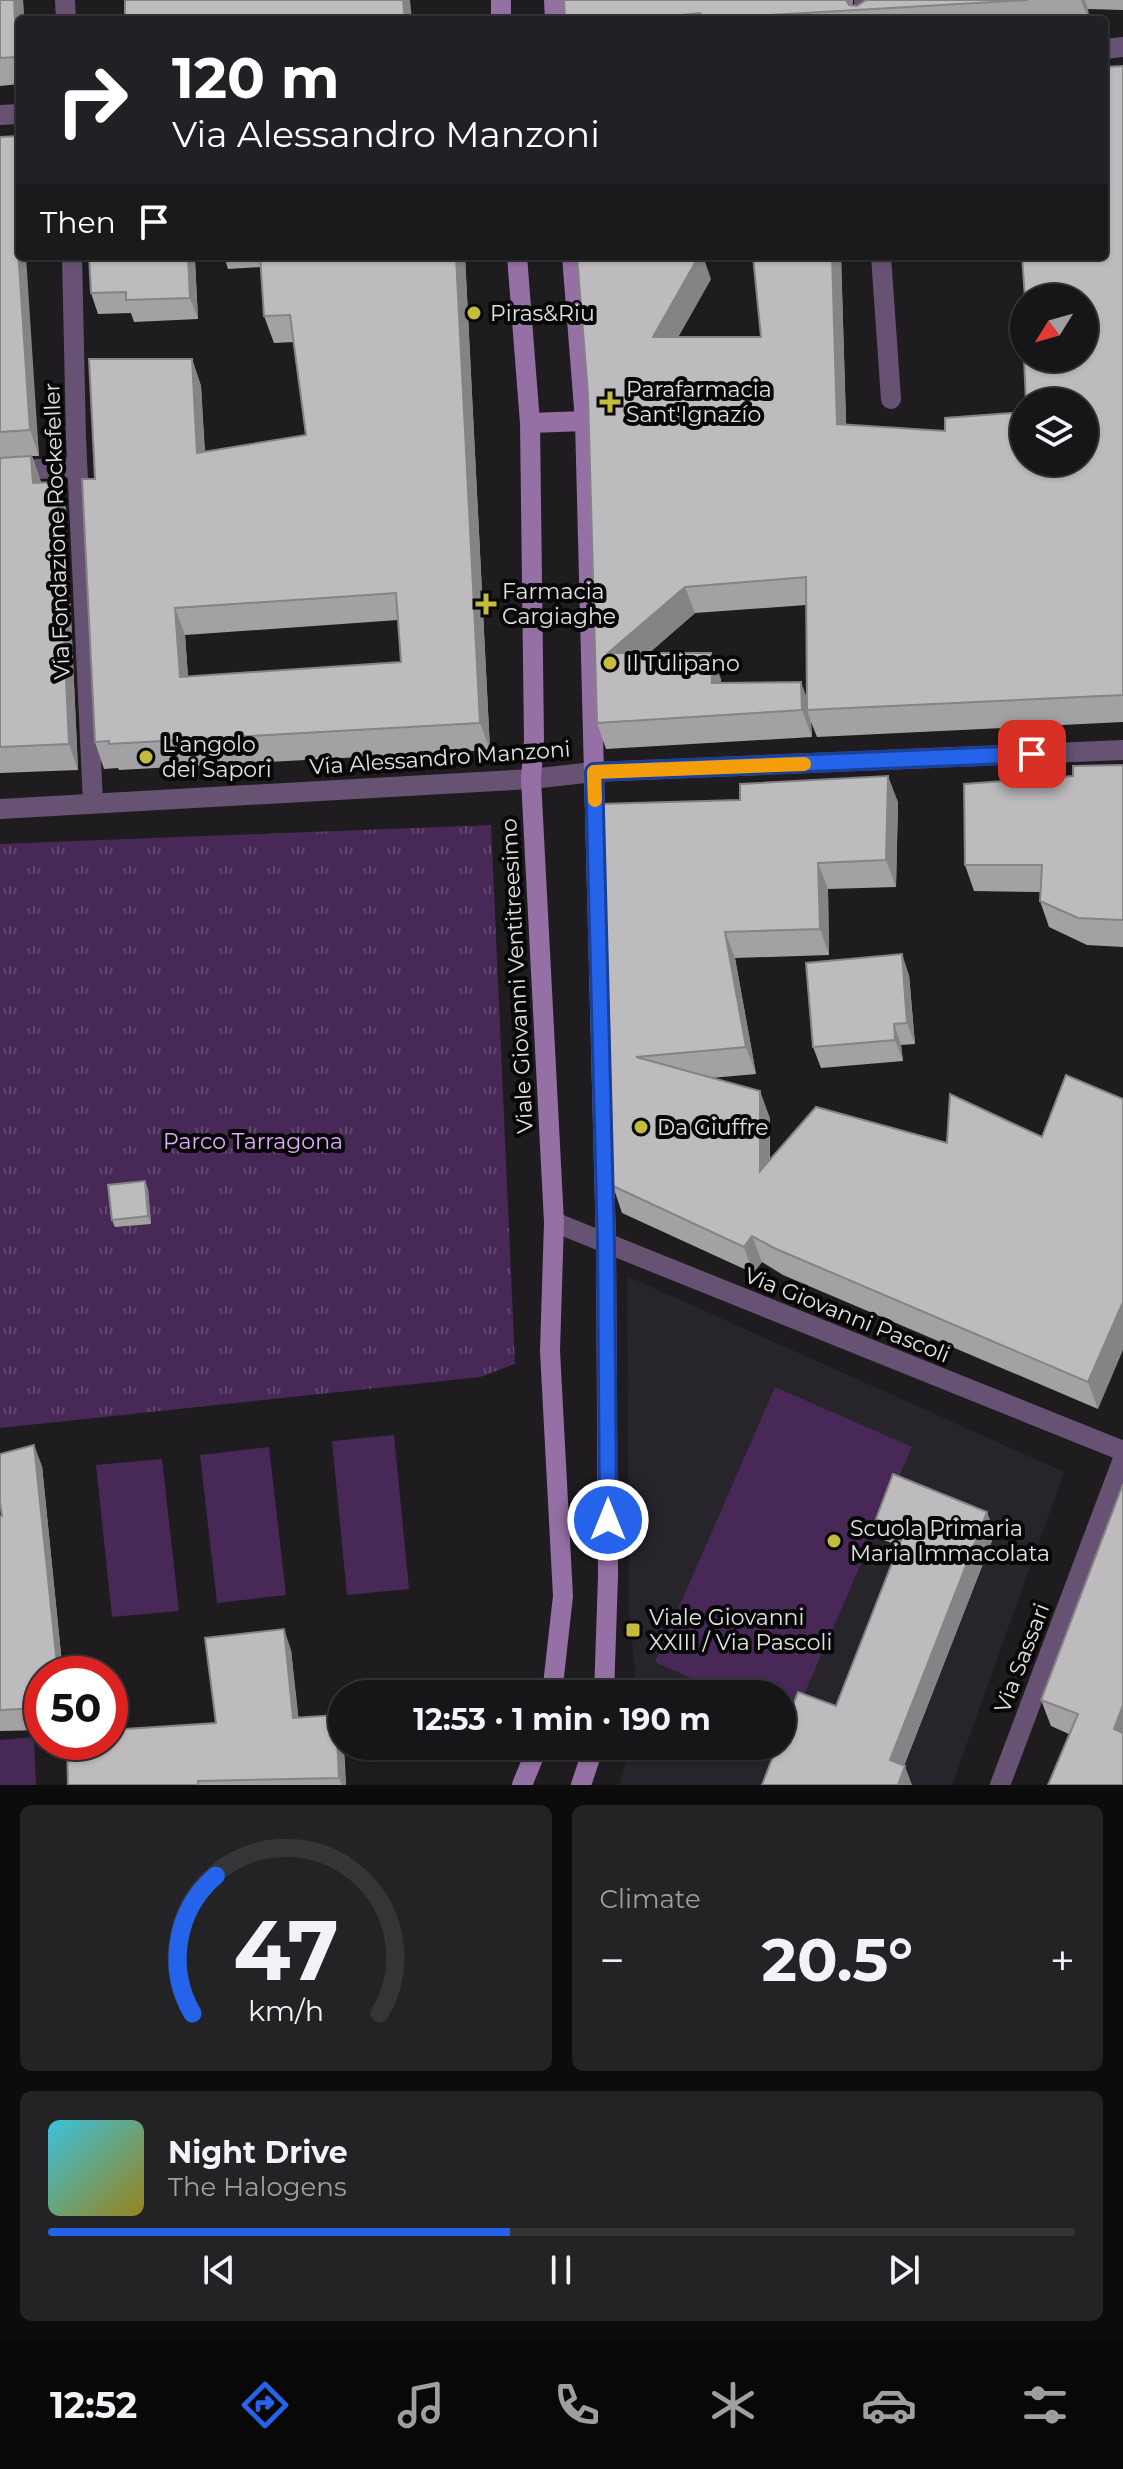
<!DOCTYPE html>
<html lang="en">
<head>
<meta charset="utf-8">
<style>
	body { margin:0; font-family:Montserrat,sans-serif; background:#232224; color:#f1f3f6; height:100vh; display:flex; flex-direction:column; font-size:30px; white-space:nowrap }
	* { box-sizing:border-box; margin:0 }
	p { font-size:26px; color:#9e9fa1 }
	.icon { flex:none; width:44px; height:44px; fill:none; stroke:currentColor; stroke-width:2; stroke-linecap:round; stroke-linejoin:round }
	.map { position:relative; height:1785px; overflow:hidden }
	.details { display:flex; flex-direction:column; gap:20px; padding:20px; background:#0c0c0d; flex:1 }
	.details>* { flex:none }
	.guide { position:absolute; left:16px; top:16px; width:1092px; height:244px; border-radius:8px; box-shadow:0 2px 6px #0004,0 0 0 2px #353436; background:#202124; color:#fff; overflow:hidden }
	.needle { width:52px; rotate:233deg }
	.fabs { position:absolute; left:1010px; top:284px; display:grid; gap:16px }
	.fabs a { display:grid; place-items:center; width:88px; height:88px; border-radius:50%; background:#161517; box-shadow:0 2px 6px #0004,0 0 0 2px #353436; font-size:40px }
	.speed { position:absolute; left:24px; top:1656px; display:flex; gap:16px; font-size:40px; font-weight:700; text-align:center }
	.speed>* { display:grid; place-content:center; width:104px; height:104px; border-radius:50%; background:#161517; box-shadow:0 2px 6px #0004,0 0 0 2px #353436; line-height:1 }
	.speed .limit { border:12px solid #d22; background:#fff; color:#111 }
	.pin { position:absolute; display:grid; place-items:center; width:68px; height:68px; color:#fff; margin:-34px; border-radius:16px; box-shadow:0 4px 12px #0006 }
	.me { position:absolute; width:88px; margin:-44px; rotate:0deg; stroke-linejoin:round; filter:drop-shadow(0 0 6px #0008) }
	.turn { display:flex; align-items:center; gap:28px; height:168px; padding:0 24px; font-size:36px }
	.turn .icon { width:104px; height:104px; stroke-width:2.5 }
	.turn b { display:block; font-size:56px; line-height:68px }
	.then { display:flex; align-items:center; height:76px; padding:0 24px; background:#0003; gap:16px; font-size:30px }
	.big { font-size:60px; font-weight:700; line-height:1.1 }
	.details .tile { flex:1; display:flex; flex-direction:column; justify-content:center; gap:12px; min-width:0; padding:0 28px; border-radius:12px; background:#232224 }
	.details .dial { align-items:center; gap:0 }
	.dial svg { height:208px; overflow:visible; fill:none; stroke:#353436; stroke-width:7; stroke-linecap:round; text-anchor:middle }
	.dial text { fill:#f1f3f6; stroke:none }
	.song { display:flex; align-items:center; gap:24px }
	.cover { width:96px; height:96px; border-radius:12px; background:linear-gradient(135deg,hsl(190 70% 55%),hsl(50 70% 35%)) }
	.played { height:8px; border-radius:4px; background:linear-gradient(90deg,#2563eb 45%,#353436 45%) }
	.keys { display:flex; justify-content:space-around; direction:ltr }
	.heat { display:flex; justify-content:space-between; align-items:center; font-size:44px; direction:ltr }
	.details .tiles { flex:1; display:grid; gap:20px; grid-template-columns:1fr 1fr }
	.tile:last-child { grid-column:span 2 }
	.trip { position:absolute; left:328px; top:1680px; width:468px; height:80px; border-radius:40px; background:#161517; box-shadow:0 2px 6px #0004,0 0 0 2px #353436; font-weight:700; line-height:80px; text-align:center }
	.dock { display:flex; height:128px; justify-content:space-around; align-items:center; background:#090809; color:#9e9fa1 }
	.dock .icon { width:56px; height:56px }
	.dock .current { color:#2563eb }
	.dock b { font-size:36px; color:#f1f3f6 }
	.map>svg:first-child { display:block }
	.built { fill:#28242b }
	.park { fill:url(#park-tufts) }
	.pitch { fill:#482856 }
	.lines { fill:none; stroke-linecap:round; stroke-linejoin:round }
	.minor { stroke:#685273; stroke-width:20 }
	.secondary { stroke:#9470a4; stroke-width:20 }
	.wall { fill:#a3a1a3; fill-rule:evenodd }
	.shaded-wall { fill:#848385 }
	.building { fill:#bdbbbe; stroke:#848385; stroke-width:2; fill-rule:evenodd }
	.route-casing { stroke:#184099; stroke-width:20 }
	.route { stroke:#2563eb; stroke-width:14 }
	.slow { stroke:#f59e0b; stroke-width:14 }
	.poi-dot { fill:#c5bc3d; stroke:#080708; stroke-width:3 }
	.labels { text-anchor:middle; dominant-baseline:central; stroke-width:8; stroke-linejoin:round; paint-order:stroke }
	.poi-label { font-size:22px; fill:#e3e2e3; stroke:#080708; text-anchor:start }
	.street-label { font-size:22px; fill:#e3e2e3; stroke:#080708 }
	.park-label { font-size:22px; fill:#e1aafb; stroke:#080708 }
</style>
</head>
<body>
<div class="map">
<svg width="1123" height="1785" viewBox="0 0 1123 1785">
	<defs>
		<pattern id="park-tufts" width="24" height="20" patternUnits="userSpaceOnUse" patternTransform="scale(2)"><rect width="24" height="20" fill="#482856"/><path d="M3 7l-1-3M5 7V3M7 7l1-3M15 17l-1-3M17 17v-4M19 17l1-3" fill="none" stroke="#62476e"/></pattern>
	</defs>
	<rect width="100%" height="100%" fill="#1e1c1f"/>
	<!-- built -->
	<polygon class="built" points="627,1276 1064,1472 952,1785 620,1785 629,1746 782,1746 782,1694 637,1694 629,1609"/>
	<!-- park -->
	<polygon class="park" points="491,825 515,1364 480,1377 0,1428 0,844"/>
	<!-- pitch -->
	<g class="pitch">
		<polygon points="775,1387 912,1447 792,1722 782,1718 782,1694 727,1694 655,1662"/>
		<polygon points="394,1435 409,1589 347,1595 332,1441"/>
		<polygon points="269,1447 286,1595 217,1603 200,1455"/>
		<polygon points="162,1459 179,1611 112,1617 96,1465"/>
		<polygon points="34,1737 36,1785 0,1785 0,1740"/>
	</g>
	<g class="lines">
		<!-- minor -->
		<g class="minor">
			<polyline points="65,0 66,20"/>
			<polyline points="864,0 865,20"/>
			<polyline points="1104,49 1123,47"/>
			<polyline points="0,115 20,114"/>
			<polyline points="72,256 76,438 93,803"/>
			<polyline points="881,256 891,399"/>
			<polyline points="0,471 77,467"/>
			<polyline points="0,809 531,779 594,772 1123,750"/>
			<polyline points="554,1222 1123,1451"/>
			<polyline points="1000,1785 1123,1459"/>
		</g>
		<!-- secondary -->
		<g class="secondary">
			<polyline points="501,0 501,20"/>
			<polyline points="554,0 555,20"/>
			<polyline points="517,256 530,423 534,740 531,779 554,1222 550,1351 563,1596 552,1694"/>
			<polyline points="572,256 585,421 606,1244 608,1577 604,1694"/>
			<polyline points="530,423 585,421"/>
			<polyline points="522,1785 538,1746"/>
			<polyline points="581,1785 594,1746"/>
		</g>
	</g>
	<!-- wall -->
	<g class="wall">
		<polygon points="0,0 23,0 24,20 20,20 20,84 0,86"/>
		<polygon points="564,0 853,0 852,5 857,6 866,0 1123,0 1123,10 1088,9 1089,20 565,20"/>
		<path d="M 1123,66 L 1123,722 L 817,737 L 811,722 L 812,737 L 606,749 L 597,723 L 588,394 L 711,279 L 678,337 L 761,337 L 753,256 L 841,256 L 846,424 L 1024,462 L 1104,256 ZM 806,605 L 807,698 L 721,683 L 721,679 L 649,653 L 695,613 Z"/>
		<polygon points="0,137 20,140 20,256 39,456 32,456 41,482 66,508 78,770 0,773"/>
		<path d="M 224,256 L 465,256 L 490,750 L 119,770 L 118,768 L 104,769 L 95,742 L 95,479 L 192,359 L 201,386 L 205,452 L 306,435 L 294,342 L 274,343 L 264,316 L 261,267 L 228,269 ZM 398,620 L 401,662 L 188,677 L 185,635 Z"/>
		<polygon points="195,261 198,319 134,322 131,313 98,314 91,293"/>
		<polygon points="1123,765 1123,947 1087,945 1049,927 1040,901 1040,892 974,891 965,865 1073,776"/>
		<polygon points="898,802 896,887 828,889 829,955 735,958 756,1074 711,1078 770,1118 770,1160 947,1143 1042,1137 1098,1409 783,1275 762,1262 753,1273 622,1213 613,1186 599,804"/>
		<polygon points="909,975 915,1044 901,1045 903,1061 821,1068 813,1047"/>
		<polygon points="148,1189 151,1224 115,1227 112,1220"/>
		<polygon points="42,1466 63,1674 42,1674 42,1730 0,1731 0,1516 2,1516"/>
		<polygon points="1123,1484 1123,1785 1069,1734 1051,1726 1041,1700"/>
		<polygon points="876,1519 995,1533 904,1766 836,1706 899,1546 884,1540"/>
		<polygon points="291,1650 298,1718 344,1746 346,1785 68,1785 216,1723"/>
	</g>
	<!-- shaded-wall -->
	<g class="shaded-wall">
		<polygon points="14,0 23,0 24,20 20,20 20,66 17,57"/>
		<polygon points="403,0 410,0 412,20 405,20"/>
		<polygon points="844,0 853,0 852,10"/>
		<polygon points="1081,0 1085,0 1088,9 1089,20"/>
		<polygon points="16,219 20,229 20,256 26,256 39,456 30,430"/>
		<polygon points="188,256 193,256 195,261 198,319 190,298"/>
		<polygon points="456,256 465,256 490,750 480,723"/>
		<polygon points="699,256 703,256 711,279 663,364 653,337"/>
		<polygon points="832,256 841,256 847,451 837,424"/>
		<polygon points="192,359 201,386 206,480 197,453"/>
		<polygon points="31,456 41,482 33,483"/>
		<polygon points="57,482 66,508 78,770 69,744"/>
		<polygon points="685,587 695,613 618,680 608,653"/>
		<polygon points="175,608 185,635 190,704 180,677"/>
		<polygon points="711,653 721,679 722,710 712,683"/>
		<polygon points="801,682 811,709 807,710 811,722 812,737 802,710"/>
		<polygon points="888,776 898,802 896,887 886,860"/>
		<polygon points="818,863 828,889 829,955 820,929"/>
		<polygon points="725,932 735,958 756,1074 746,1047"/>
		<polygon points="902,954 909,975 915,1044 907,1023"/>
		<polygon points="894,1024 901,1045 903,1061 895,1040"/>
		<polygon points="760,1091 770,1118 769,1198 760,1171"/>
		<polygon points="145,1181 148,1189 151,1224 148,1216"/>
		<polygon points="752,1236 762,1262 753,1273 744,1247"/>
		<polygon points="1123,1302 1123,1350 1098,1409 1088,1382"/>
		<polygon points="34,1445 42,1466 63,1674 58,1674"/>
		<polygon points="987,1512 995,1533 898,1781 890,1760"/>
		<polygon points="284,1629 291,1650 301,1739 293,1718"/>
		<polygon points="1123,1705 1123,1755 1114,1729"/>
		<polygon points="336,1715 342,1733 346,1785 342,1785 339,1778"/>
		<polygon points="905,1766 912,1785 898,1785"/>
	</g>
	<!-- building -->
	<g class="building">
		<polygon points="0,0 14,0 17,57 0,58"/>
		<polygon points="125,0 403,0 405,20 125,20"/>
		<polygon points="564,0 846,0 849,5 857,6 866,0 1028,0 700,19 700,13 632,20 565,20"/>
		<polygon points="1123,66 1123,695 807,710 806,577 685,587 608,653 711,653 712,683 801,682 802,710 597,723 588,394 577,256 699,256 653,337 761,337 753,256 832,256 837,424 945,431 945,418 1024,412 1024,462 1084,462 1084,402 1026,402 1024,358 1084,358 1084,298 1025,298 1022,256 1104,256 1104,67"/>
		<polygon points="19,136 20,219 16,219 30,430 0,432 0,137"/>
		<polygon points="89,256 188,256 190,298 126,300 126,292 91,293"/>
		<path d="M 260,256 L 456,256 L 480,723 L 109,744 L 109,741 L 95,742 L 82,479 L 95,479 L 89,359 L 192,359 L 197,453 L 306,435 L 290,315 L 264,316 ZM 396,593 L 401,662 L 180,677 L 175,608 Z"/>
		<polygon points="31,456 33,483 57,482 69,744 0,747 0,458"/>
		<polygon points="1123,765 1123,920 1078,918 1040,901 1042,865 965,865 964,784 1073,776 1073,766"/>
		<polygon points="888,776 886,860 818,863 820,929 725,932 746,1047 636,1057 760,1091 760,1171 816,1107 947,1143 950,1094 1042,1137 1066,1075 1123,1099 1123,1302 1088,1382 774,1248 752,1236 744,1247 613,1186 599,804 740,800 740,784"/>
		<polygon points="902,954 907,1023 894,1024 895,1040 813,1047 806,963"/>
		<polygon points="145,1181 148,1216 112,1220 108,1185"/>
		<polygon points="34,1445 58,1674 42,1674 42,1708 0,1710 0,1516 2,1516 0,1502 0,1454"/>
		<polygon points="893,1474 987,1512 890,1760 905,1766 898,1785 762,1785 777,1746 782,1746 782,1734 798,1692 836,1706 905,1530 876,1519"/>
		<polygon points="1123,1484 1123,1705 1114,1729 1123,1733 1123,1785 1048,1785 1078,1714 1041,1700"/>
		<polygon points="284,1629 293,1718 336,1715 339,1778 198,1781 198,1785 68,1785 67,1742 110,1742 110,1730 216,1723 205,1638"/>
	</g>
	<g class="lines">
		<defs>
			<polyline id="route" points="608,1520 606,1244 594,772 1032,754"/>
		</defs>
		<!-- route casing -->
		<use href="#route" class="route-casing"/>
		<!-- route -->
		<use href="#route" class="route"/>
		<!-- slow -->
		<polyline class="slow" points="595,800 594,772 804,764"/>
	</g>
	<!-- markers -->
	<g class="poi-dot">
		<circle cx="474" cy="313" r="8"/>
		<path d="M606 390h8v8h8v8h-8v8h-8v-8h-8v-8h8z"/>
		<path d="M482 592h8v8h8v8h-8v8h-8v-8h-8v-8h8z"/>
		<circle cx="610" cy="663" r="8"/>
		<circle cx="146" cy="757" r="8"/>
		<circle cx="641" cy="1127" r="8"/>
		<circle cx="834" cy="1541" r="8"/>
		<rect x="625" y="1622" width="16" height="16" rx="4"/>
	</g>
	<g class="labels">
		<!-- poi labels -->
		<g class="poi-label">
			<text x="490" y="313">Piras&amp;Riu</text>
			<text x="626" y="389">Parafarmacia<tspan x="626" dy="25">Sant'Ignazío</tspan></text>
			<text x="502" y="591">Farmacia<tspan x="502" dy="25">Cargiaghe</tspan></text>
			<text x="626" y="663">Il Tulipano</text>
			<text x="162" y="744">L'angolo<tspan x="162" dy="25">dei Sapori</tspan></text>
			<text x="657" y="1127">Da Giuffre</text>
			<text x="850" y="1528">Scuola Primaria<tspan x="850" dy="25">Maria Immacolata</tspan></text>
			<text x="649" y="1617">Viale Giovanni<tspan x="649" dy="25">XXIII / Via Pascoli</tspan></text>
		</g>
		<!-- street labels -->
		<g class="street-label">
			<text transform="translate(57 531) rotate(-92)">Via Fondazione Rockefeller</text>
			<text transform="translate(440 758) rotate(-4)">Via Alessandro Manzoni</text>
			<text transform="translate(517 976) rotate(-93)">Viale Giovanni Ventitreesimo</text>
			<text transform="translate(847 1315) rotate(22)">Via Giovanni Pascoli</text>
			<text transform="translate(1022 1658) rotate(-69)">Via Sassari</text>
		</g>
		<!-- park labels -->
		<g class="park-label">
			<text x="253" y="1141">Parco Tarragona</text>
		</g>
	</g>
</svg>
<div class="fabs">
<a><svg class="needle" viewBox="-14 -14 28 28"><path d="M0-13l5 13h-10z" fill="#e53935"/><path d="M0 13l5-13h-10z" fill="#9e9fa1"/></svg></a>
<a><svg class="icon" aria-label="layers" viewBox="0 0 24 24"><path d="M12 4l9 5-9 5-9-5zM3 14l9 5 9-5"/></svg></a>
</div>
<div class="speed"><div class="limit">50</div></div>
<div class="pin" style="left:1032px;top:754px;background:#d93025"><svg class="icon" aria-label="arrive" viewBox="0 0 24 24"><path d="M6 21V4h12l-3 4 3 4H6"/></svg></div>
<svg class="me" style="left:608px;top:1520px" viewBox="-20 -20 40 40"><circle r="17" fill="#2563eb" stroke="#fff" stroke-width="3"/><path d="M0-11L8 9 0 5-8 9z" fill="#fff"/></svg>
<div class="trip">12:53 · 1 min · 190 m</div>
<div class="guide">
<div class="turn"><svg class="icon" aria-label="right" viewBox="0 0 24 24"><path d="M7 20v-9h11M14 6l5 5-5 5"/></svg><div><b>120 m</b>Via Alessandro Manzoni</div></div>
<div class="then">Then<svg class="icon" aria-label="arrive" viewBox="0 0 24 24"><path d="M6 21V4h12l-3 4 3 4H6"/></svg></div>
</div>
</div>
<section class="details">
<div class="tiles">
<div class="tile dial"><svg viewBox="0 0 100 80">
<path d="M14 69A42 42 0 1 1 86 69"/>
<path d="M14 69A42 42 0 0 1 23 16" stroke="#2563eb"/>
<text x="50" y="56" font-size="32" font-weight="700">47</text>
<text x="50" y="72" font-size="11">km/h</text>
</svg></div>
<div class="tile"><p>Climate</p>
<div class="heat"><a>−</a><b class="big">20.5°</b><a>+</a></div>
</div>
<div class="tile">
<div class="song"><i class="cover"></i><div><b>Night Drive</b><p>The Halogens</p></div></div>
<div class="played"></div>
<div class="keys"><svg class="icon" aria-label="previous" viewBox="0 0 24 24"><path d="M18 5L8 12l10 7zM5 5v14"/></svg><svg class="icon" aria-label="pause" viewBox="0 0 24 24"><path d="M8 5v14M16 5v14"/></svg><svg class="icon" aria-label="next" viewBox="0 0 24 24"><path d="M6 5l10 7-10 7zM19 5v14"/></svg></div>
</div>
</div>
</section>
<nav class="dock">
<b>12:52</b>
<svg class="icon current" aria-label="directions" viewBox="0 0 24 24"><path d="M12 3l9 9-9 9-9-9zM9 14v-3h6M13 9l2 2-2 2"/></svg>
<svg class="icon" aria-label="music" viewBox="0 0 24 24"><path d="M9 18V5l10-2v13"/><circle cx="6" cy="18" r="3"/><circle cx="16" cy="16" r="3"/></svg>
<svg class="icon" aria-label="phone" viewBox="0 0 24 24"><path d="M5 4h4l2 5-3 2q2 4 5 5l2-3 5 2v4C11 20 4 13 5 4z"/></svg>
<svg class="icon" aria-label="climate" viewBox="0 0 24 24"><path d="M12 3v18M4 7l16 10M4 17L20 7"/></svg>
<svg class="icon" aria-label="car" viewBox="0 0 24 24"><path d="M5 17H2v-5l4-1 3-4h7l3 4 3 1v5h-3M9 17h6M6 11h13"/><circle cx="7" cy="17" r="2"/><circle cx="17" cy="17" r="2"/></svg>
<svg class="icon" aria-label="filters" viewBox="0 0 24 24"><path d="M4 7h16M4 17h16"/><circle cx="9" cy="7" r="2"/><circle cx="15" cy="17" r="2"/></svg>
</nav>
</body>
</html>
